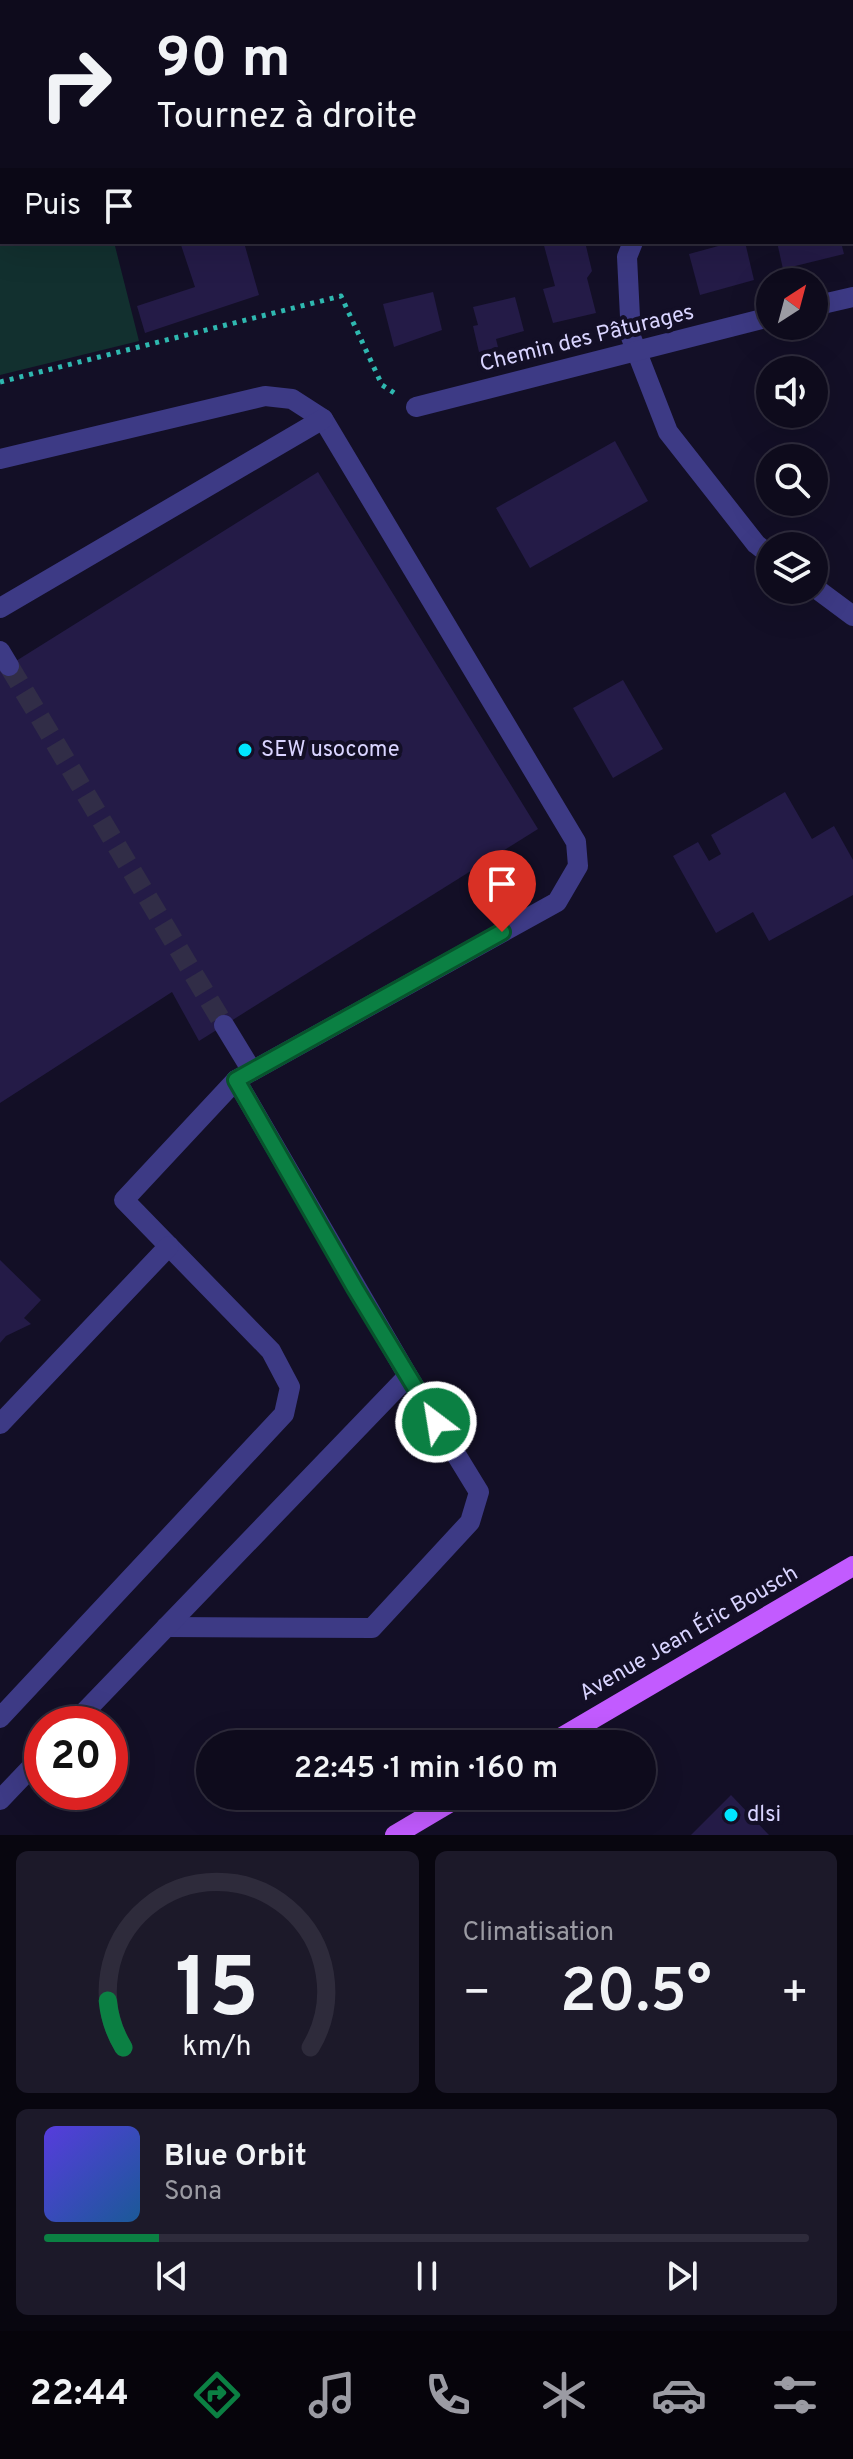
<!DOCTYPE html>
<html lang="fr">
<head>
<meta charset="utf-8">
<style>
	body { margin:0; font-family:Overpass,sans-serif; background:#1c1929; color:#f1f3f6; height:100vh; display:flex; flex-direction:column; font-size:30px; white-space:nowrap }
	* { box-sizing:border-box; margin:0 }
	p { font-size:26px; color:#9b9ba3 }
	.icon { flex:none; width:44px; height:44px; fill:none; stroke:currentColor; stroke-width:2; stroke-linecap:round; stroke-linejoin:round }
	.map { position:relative; height:1835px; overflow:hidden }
	.side { display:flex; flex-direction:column; gap:16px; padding:16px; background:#08060f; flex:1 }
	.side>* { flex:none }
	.hud { position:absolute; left:0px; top:0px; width:854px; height:244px; box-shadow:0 8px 32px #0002,0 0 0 2px #2e2b3b; background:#0e0b1c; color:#f1f3f6; overflow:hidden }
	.needle { width:52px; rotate:36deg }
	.fabs { position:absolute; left:756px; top:268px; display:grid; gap:16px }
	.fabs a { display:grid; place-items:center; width:72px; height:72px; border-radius:50%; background:#0e0b1c; box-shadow:0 8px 32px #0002,0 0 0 2px #2e2b3b; font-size:40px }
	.speed { position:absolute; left:24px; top:1706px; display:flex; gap:16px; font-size:40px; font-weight:700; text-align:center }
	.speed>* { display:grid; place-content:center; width:104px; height:104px; border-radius:50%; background:#0e0b1c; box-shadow:0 8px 32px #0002,0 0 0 2px #2e2b3b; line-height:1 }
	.speed .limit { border:12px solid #d22; background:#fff; color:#111 }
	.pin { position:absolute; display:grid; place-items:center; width:68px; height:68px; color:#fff; margin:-82px -34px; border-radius:50% 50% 50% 0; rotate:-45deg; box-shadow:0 0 8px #0007 }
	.pin .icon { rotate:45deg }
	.me { position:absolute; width:88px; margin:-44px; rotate:329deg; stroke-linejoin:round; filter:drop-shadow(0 0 6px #0008) }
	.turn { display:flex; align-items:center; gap:28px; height:168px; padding:0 24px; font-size:36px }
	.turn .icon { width:104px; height:104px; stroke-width:2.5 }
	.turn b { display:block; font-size:56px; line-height:68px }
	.then { display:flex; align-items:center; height:76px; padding:0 24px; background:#0003; gap:16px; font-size:30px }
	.big { font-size:60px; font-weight:600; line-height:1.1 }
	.side .card { flex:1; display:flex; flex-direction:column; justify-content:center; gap:12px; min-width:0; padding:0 28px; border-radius:12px; background:#1c1929 }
	.side .dial { align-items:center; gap:0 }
	.dial svg { height:208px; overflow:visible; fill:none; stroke:#2e2b3b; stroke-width:7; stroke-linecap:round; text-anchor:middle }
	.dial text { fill:#f1f3f6; stroke:none }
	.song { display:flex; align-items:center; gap:24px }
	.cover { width:96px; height:96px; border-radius:12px; background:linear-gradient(135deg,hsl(250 70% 55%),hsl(210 70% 35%)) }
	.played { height:8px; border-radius:4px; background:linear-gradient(90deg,#0b8043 15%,#2e2b3b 15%) }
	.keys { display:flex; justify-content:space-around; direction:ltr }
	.heat { display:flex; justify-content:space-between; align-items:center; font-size:44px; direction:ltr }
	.side .tiles { flex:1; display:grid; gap:16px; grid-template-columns:1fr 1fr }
	.card:last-child { grid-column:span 2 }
	.trip { position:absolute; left:196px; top:1730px; width:460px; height:80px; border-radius:40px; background:#0e0b1c; box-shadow:0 8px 32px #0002,0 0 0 2px #2e2b3b; font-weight:600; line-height:80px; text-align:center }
	.tab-bar { display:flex; height:128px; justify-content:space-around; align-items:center; background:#06040b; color:#9b9ba3 }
	.tab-bar .icon { width:56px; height:56px }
	.tab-bar .selected { color:#0b8043 }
	.tab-bar b { font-size:36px; color:#f1f3f6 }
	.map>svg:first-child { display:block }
	.green { fill:#12302f }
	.building { fill:#241b47 }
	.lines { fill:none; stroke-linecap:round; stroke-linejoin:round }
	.minor-tunnel { stroke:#312d47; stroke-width:20; stroke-dasharray:20 10; stroke-linecap:butt }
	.path { stroke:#2fb8b0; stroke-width:5; stroke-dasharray:4 6; stroke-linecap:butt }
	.minor { stroke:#3d3a85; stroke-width:20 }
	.major { stroke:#c25bff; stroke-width:20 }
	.route-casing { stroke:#07532c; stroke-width:20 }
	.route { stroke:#0b8043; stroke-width:14 }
	.poi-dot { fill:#00e5ff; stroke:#130f26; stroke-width:3 }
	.labels { text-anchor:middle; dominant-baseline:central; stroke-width:8; stroke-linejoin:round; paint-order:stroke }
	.street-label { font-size:22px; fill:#d9d4ff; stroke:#130f26 }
	.poi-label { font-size:22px; fill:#d9d4ff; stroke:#130f26; text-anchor:start }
</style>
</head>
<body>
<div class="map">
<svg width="853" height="1835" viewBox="0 0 853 1835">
	<rect width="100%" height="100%" fill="#130f26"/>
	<!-- green -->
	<polygon class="green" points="0,0 32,2 2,2 2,242 114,242 139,341 0,375"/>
	<!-- building -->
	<g class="building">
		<polygon points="180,242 256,242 245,246 259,295 145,333 137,306 195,287"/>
		<polygon points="543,242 596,242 586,246 592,271 587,278 596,313 553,323 543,289 555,286"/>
		<polygon points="733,242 745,242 754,280 700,295 689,254"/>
		<polygon points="777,242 841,242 844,254 783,269"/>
		<polygon points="433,292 442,330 394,347 383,304"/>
		<polygon points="515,297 524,331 496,339 498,347 479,352 473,326 478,325 473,307"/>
		<polygon points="615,441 648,501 530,568 496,508"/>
		<polygon points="318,472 538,829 199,1041 172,992 0,1103 0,671"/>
		<polygon points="623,680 663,749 613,778 573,708"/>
		<polygon points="785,792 812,839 834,826 853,860 853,895 769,941 753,912 716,933 673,856 698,842 709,861 721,854 711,835"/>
		<polygon points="0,1260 41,1300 24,1318 31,1324 6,1336 0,1343"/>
		<polygon points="731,1795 769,1835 691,1835"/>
	</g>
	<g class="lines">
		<!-- minor-tunnel -->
		<polyline class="minor-tunnel" points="9,666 224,1025"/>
		<!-- path -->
		<polyline class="path" points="0,382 341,296 382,385 396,394"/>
		<!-- minor -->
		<g class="minor">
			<polyline points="585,2 590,0"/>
			<polyline points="852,43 853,42"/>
			<polyline points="633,242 627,257 631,337 668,432 756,544 770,555"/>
			<polyline points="814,306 853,297"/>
			<polyline points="416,407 770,317"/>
			<polyline points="0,459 265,396 292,399 323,419 576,842 578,866 557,902 236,1080 124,1200 271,1351 290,1387 284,1414 0,1718"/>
			<polyline points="814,587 853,616"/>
			<polyline points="0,608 323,419"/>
			<polyline points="0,651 9,666"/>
			<polyline points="224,1025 252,1071"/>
			<polyline points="0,1424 169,1246"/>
			<polyline points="166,1627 372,1628 470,1522 479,1492 408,1376"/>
			<polyline points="73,1724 408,1376 236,1080"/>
			<polyline points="0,1800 42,1756"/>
		</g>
		<!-- major -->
		<g class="major">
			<polyline points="550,1744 853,1566"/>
			<polyline points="395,1835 461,1796"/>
		</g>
	</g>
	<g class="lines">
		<defs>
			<polyline id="route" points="436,1422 355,1288 236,1080 502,932"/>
		</defs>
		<!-- route casing -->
		<use href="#route" class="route-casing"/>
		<!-- route -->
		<use href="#route" class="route"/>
	</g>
	<!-- markers -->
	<g class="poi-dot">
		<circle cx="245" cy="750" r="8"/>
		<circle cx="731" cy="1815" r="8"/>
	</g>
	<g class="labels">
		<!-- street labels -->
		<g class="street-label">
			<text transform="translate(587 339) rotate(-14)">Chemin des Pâturages</text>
			<text transform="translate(689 1634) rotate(-30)">Avenue Jean Éric Bousch</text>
		</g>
		<!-- poi labels -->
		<g class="poi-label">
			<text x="261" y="750">SEW usocome</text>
			<text x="747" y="1815">dlsi</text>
		</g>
	</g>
</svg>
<div class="fabs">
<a><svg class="needle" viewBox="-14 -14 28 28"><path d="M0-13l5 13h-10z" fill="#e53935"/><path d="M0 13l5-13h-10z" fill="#9b9ba3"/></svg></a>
<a><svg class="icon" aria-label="sound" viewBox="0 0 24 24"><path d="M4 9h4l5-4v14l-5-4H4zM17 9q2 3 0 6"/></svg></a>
<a><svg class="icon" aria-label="search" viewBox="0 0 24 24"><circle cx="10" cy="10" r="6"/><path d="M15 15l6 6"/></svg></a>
<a><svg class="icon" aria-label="layers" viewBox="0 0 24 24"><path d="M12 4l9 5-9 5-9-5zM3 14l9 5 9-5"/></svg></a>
</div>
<div class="speed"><div class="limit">20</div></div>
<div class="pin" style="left:502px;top:932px;background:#d93025"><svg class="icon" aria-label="arrive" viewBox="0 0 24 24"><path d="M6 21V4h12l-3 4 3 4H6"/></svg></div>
<svg class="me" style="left:436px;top:1422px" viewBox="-20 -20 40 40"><circle r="17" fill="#0b8043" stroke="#fff" stroke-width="3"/><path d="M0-11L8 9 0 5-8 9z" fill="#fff"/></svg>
<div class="trip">22:45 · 1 min · 160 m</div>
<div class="hud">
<div class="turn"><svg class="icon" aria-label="right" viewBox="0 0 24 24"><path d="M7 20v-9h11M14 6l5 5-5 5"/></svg><div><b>90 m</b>Tournez à droite</div></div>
<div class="then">Puis<svg class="icon" aria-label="arrive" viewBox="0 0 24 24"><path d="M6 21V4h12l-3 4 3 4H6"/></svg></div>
</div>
</div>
<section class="side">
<div class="tiles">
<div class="card dial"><svg viewBox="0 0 100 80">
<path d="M14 69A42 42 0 1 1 86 69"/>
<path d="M14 69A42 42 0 0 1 8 51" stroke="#0b8043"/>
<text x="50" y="56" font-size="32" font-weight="700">15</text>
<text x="50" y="72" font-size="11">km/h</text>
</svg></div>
<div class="card"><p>Climatisation</p>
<div class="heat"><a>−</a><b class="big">20.5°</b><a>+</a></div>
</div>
<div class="card">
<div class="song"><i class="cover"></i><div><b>Blue Orbit</b><p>Sona</p></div></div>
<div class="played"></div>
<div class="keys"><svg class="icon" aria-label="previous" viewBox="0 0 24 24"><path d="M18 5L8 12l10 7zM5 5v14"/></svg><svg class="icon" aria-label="pause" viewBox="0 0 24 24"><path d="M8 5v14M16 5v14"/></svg><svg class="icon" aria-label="next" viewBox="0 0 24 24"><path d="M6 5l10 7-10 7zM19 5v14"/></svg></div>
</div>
</div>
</section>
<nav class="tab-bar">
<b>22:44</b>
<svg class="icon selected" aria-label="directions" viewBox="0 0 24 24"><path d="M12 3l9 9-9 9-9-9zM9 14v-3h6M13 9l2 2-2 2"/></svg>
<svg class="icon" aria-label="music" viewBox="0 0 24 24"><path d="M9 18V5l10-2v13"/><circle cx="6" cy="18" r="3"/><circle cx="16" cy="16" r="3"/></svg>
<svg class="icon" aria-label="phone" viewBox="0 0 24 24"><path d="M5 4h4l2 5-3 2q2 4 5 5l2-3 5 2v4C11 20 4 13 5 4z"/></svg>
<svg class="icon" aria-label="climate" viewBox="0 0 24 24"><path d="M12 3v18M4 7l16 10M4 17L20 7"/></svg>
<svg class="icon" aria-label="car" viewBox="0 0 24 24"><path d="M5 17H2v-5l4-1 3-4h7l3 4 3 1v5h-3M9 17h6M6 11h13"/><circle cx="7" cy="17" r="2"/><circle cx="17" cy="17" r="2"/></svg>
<svg class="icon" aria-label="filters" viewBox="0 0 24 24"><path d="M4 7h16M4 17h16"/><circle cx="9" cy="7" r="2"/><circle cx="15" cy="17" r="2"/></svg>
</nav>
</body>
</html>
